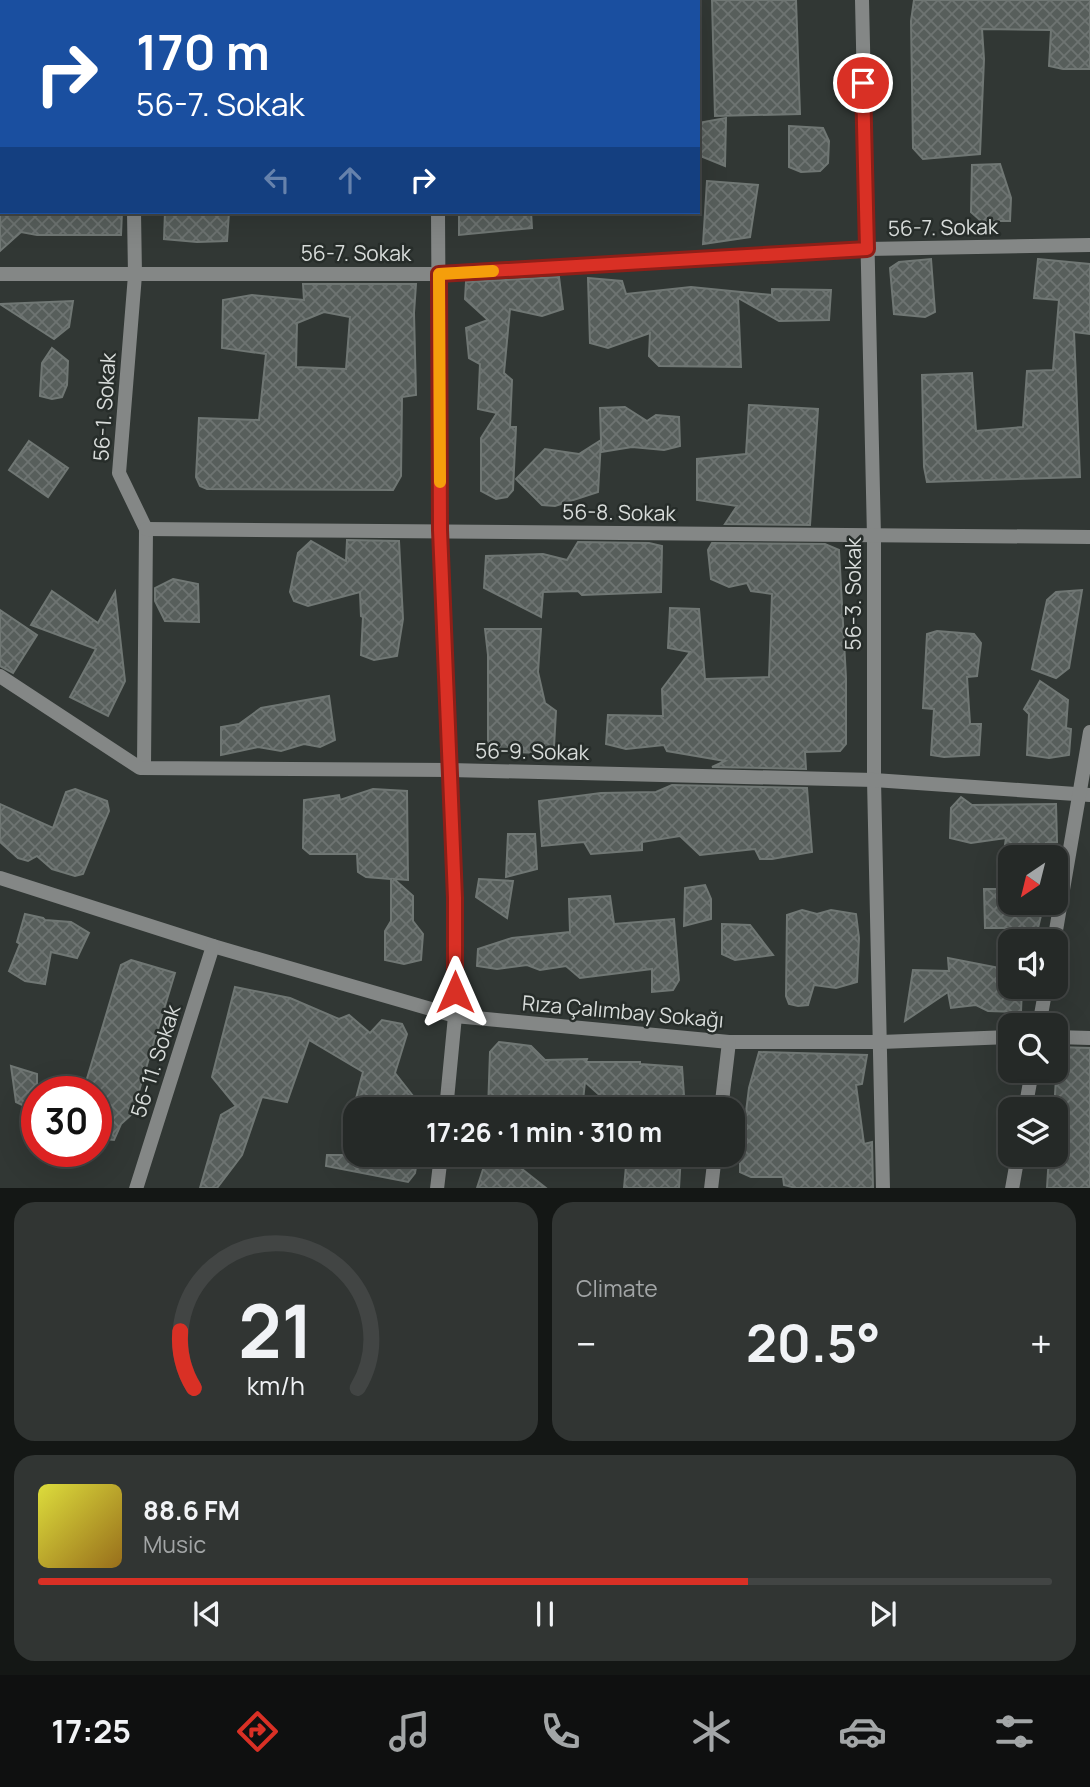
<!DOCTYPE html>
<html lang="en">
<head>
<meta charset="utf-8">
<style>
	body { margin:0; font-family:Manrope,sans-serif; background:#313533; color:#f1f3f6; height:100vh; display:flex; flex-direction:column; font-size:26px; white-space:nowrap }
	* { box-sizing:border-box; margin:0 }
	p { font-size:23px; color:#a3a6a7 }
	.icon { flex:none; width:38px; height:38px; fill:none; stroke:currentColor; stroke-width:2; stroke-linecap:round; stroke-linejoin:round }
	.map { position:relative; height:1188px; overflow:hidden }
	.details { display:flex; flex-direction:column; gap:14px; padding:14px; background:#141715; flex:1 }
	.details>* { flex:none }
	.hud { position:absolute; left:0px; top:0px; width:700px; height:214px; box-shadow:0 7px 28px #0002,0 0 0 2px #424544; background:#1a4fa0; color:#fff; overflow:hidden }
	.needle { width:46px; rotate:215deg }
	.buttons { position:absolute; left:998px; top:845px; display:grid; gap:14px }
	.buttons a { display:grid; place-items:center; width:70px; height:70px; border-radius:14px; background:#252927; box-shadow:0 7px 28px #0002,0 0 0 2px #424544; font-size:35px }
	.speed { position:absolute; left:21px; top:1076px; display:flex; gap:14px; font-size:35px; font-weight:700; text-align:center }
	.speed>* { display:grid; place-content:center; width:91px; height:91px; border-radius:50%; background:#252927; box-shadow:0 7px 28px #0002,0 0 0 2px #424544; line-height:1 }
	.speed .limit { border:10px solid #d22; background:#fff; color:#111 }
	.pin { position:absolute; display:grid; place-items:center; width:60px; height:60px; color:#fff; margin:-30px; border:4px solid #fff; border-radius:50%; box-shadow:0 2px 7px #0007 }
	.me { position:absolute; width:77px; margin:-38px; rotate:0deg; stroke-linejoin:round; filter:drop-shadow(0 0 5px #0008) }
	.turn { display:flex; align-items:center; gap:24px; height:147px; padding:0 21px; font-size:32px }
	.turn .icon { width:91px; height:91px; stroke-width:2.5 }
	.turn b { display:block; font-size:49px; line-height:60px }
	.lanes { display:flex; align-items:center; height:66px; padding:0 21px; background:#0003; justify-content:center; gap:35px; direction:ltr }
	.lanes .off { opacity:.35 }
	.big { font-size:52px; font-weight:700; line-height:1.1 }
	.details .card { flex:1; display:flex; flex-direction:column; justify-content:center; gap:10px; min-width:0; padding:0 24px; border-radius:21px; background:#313533 }
	.details .dial { align-items:center; gap:0 }
	.dial svg { height:182px; overflow:visible; fill:none; stroke:#424544; stroke-width:7; stroke-linecap:round; text-anchor:middle }
	.dial text { fill:#f1f3f6; stroke:none }
	.song { display:flex; align-items:center; gap:21px }
	.cover { width:84px; height:84px; border-radius:10px; background:linear-gradient(135deg,hsl(60 70% 55%),hsl(40 70% 35%)) }
	.played { height:7px; border-radius:4px; background:linear-gradient(90deg,#d93025 70%,#424544 70%) }
	.keys { display:flex; justify-content:space-around; direction:ltr }
	.heat { display:flex; justify-content:space-between; align-items:center; font-size:38px; direction:ltr }
	.details .tiles { flex:1; display:grid; gap:14px; grid-template-columns:1fr 1fr }
	.card:last-child { grid-column:span 2 }
	.trip { position:absolute; left:343px; top:1097px; width:402px; height:70px; border-radius:21px; background:#252927; box-shadow:0 7px 28px #0002,0 0 0 2px #424544; font-weight:700; line-height:70px; text-align:center }
	.tab-bar { display:flex; height:112px; justify-content:space-around; align-items:center; background:#0f1010; color:#a3a6a7 }
	.tab-bar .icon { width:49px; height:49px }
	.tab-bar .on { color:#d93025 }
	.tab-bar b { font-size:32px; color:#f1f3f6 }
	.map>svg:first-child { display:block }
	.building { fill:url(#building-cross-hatch); stroke:#707774; stroke-width:2; fill-rule:evenodd }
	.lines { fill:none; stroke-linecap:round; stroke-linejoin:round }
	.minor { stroke:#848786; stroke-width:14 }
	.tertiary { stroke:#848786; stroke-width:14 }
	.route-casing { stroke:#8d1f18; stroke-width:18 }
	.route { stroke:#d93025; stroke-width:12 }
	.slow { stroke:#f59e0b; stroke-width:12 }
	.labels { text-anchor:middle; dominant-baseline:central; stroke-width:5; stroke-linejoin:round; paint-order:stroke }
	.street-label { font-size:21px; fill:#d8dcda; stroke:#272d2a }
</style>
</head>
<body>
<div class="map">
<svg width="1090" height="1189" viewBox="0 0 1090 1189">
	<defs>
		<pattern id="building-cross-hatch" width="8" height="8" patternUnits="userSpaceOnUse" patternTransform="scale(1.75)"><rect width="8" height="8" fill="#575e5b"/><path d="M0 0l8 8M0 8l8-8" fill="none" stroke="#6e7472"/></pattern>
	</defs>
	<rect width="100%" height="100%" fill="#313734"/>
	<!-- building -->
	<g class="building">
		<polygon points="712,0 796,0 800,114 715,116"/>
		<polygon points="914,0 1090,0 1090,69 1063,69 1049,66 1051,30 982,29 984,59 980,154 923,159 913,148 911,21"/>
		<polygon points="726,118 725,166 698,155 698,123"/>
		<polygon points="789,126 823,128 829,141 828,163 820,171 801,172 789,167"/>
		<polygon points="1000,164 1011,198 1010,221 981,221 971,212 972,165"/>
		<polygon points="707,181 758,185 750,237 703,244"/>
		<polygon points="0,212 122,212 121,235 37,235 21,232 0,251"/>
		<polygon points="165,212 229,212 227,241 197,242 164,239"/>
		<polygon points="459,212 531,212 532,228 459,235"/>
		<polygon points="931,259 935,312 925,317 894,314 890,268 899,262"/>
		<polygon points="1038,259 1090,264 1090,334 1074,332 1080,477 927,482 924,467 922,375 972,373 976,431 1023,427 1027,371 1053,370 1059,300 1034,298"/>
		<polygon points="559,277 563,309 542,316 510,309 504,373 512,380 510,427 516,427 513,490 507,497 496,499 481,491 481,438 497,413 478,409 480,364 469,358 466,328 488,320 465,299 466,282"/>
		<polygon points="588,278 622,281 626,294 691,287 772,295 772,289 831,290 829,320 779,321 738,298 741,367 659,366 649,356 650,333 608,348 590,343"/>
		<path d="M 303,284 L 416,284 L 414,313 L 416,395 L 402,397 L 401,476 L 393,490 L 207,489 L 200,486 L 196,477 L 199,418 L 259,420 L 266,354 L 222,348 L 223,300 L 252,295 L 304,300 ZM 324,312 L 350,317 L 346,369 L 296,367 L 297,323 Z"/>
		<polygon points="73,301 69,327 54,339 0,304"/>
		<polygon points="52,348 68,361 67,385 62,397 52,399 40,396 42,363"/>
		<polygon points="749,405 818,409 810,525 725,524 737,506 697,500 697,459 746,454"/>
		<polygon points="625,407 647,421 656,415 679,417 680,446 664,450 632,447 601,452 601,441 598,492 555,506 542,505 516,479 545,449 579,454 601,440 600,408"/>
		<polygon points="29,441 68,468 48,497 9,470"/>
		<polygon points="347,540 399,541 403,619 397,656 374,660 361,655 363,617 361,616 360,592 308,606 294,601 290,592 298,553 311,541 346,561"/>
		<polygon points="578,542 649,543 662,546 661,592 582,595 578,591 543,592 541,617 484,588 486,556 543,554 567,560"/>
		<polygon points="712,543 825,544 839,550 846,678 846,744 840,751 805,752 806,769 712,767 725,761 667,751 664,745 626,749 606,744 608,715 663,716 662,689 690,652 668,648 670,608 699,609 705,679 769,677 772,594 751,591 747,583 729,587 711,579 708,550"/>
		<polygon points="173,579 198,584 199,622 165,621 155,601 155,588"/>
		<polygon points="1082,590 1069,668 1056,678 1032,669 1047,600 1056,592"/>
		<polygon points="52,591 98,623 115,592 125,681 108,716 70,697 96,649 31,625"/>
		<polygon points="0,610 37,635 13,673 0,666"/>
		<polygon points="485,629 541,629 538,672 545,703 556,711 554,747 540,753 488,751 488,655"/>
		<polygon points="937,631 974,634 981,643 977,676 967,677 970,724 981,724 979,755 944,757 931,755 934,709 923,708 927,634"/>
		<polygon points="1040,681 1068,700 1066,728 1071,729 1069,755 1049,758 1027,755 1029,714 1024,709"/>
		<polygon points="329,696 335,740 320,747 304,744 281,751 258,747 221,755 221,727 239,724 261,708"/>
		<polygon points="672,785 807,788 812,852 772,859 760,859 755,849 700,855 680,836 642,842 642,850 591,854 584,842 542,846 539,801 601,793 656,792"/>
		<polygon points="75,789 107,801 109,811 83,874 75,876 52,869 37,856 28,861 18,858 0,842 0,804 53,828 66,792"/>
		<polygon points="373,789 407,791 408,880 394,879 413,896 413,921 423,934 421,960 404,964 385,960 385,931 391,921 391,879 366,877 358,872 357,854 310,854 303,848 304,800 339,795 340,800"/>
		<polygon points="961,797 972,805 1056,804 1057,842 1046,843 1047,858 1003,858 1006,838 971,843 950,838 951,808"/>
		<polygon points="508,834 535,834 537,869 506,877"/>
		<polygon points="479,879 513,881 507,918 476,897"/>
		<polygon points="705,885 711,899 711,919 684,926 685,888"/>
		<polygon points="984,889 1010,889 1010,903 1044,903 1038,928 985,928"/>
		<polygon points="610,896 614,924 674,919 679,980 673,990 652,992 652,969 580,978 566,966 540,970 527,965 497,969 477,966 478,949 512,938 570,932 569,899"/>
		<polygon points="802,910 817,914 831,910 856,914 859,938 857,982 836,988 814,985 808,1005 798,1006 789,1004 786,996 787,915"/>
		<polygon points="25,914 43,918 45,920 71,922 89,933 77,958 51,952 45,984 25,981 9,971 20,944 17,942"/>
		<polygon points="722,924 750,925 773,955 735,960 722,954"/>
		<polygon points="948,958 1010,970 1010,987 1022,987 1021,1012 988,1011 976,1005 951,1008 948,992 905,1021 913,970 949,971"/>
		<polygon points="131,960 175,973 132,1114 121,1124 114,1140 96,1138 96,1092 83,1092 121,965"/>
		<polygon points="235,987 290,998 339,1019 349,1015 370,1033 382,1020 402,1024 407,1034 395,1073 424,1110 353,1110 363,1072 309,1040 287,1102 262,1097 242,1155 217,1188 200,1188 221,1115 236,1106 212,1077"/>
		<polygon points="499,1042 531,1046 545,1060 587,1059 586,1062 640,1062 640,1064 682,1067 685,1110 614,1108 585,1082 582,1110 488,1110 490,1052"/>
		<polygon points="1058,1047 1090,1048 1090,1188 1047,1188 1049,1155 1055,1155 1054,1110"/>
		<polygon points="759,1052 867,1055 862,1084 856,1085 864,1144 872,1142 873,1188 796,1188 784,1185 783,1177 751,1177 740,1172 740,1139 743,1136 749,1088"/>
		<polygon points="11,1066 37,1074 37,1112 16,1102"/>
		<polygon points="327,1155 418,1155 415,1173 408,1182 326,1166"/>
		<polygon points="627,1155 681,1155 679,1188 624,1188"/>
		<polygon points="487,1157 508,1158 546,1188 477,1188"/>
	</g>
	<g class="lines">
		<!-- minor -->
		<g class="minor">
			<polyline points="132,0 132,2"/>
			<polyline points="437,0 438,2"/>
			<polyline points="862,0 874,537 874,780 883,1189"/>
			<polyline points="134,212 135,275 119,473 146,529 144,767"/>
			<polyline points="438,212 440,530 455,898 455,1016 446,1110"/>
			<polyline points="0,274 439,274 867,249 1090,245"/>
			<polyline points="146,529 1090,537"/>
			<polyline points="0,676 140,768 450,770 874,780 1090,795"/>
			<polyline points="0,878 213,946 455,1016 729,1042 881,1042 1010,1037"/>
			<polyline points="1055,1037 1090,1038"/>
			<polyline points="721,1110 729,1042"/>
			<polyline points="136,1189 213,946"/>
			<polyline points="437,1189 441,1155"/>
			<polyline points="711,1189 715,1155"/>
		</g>
		<!-- tertiary -->
		<g class="tertiary">
			<polyline points="1054,942 1090,732"/>
			<polyline points="1039,1026 1046,987"/>
			<polyline points="1025,1110 1032,1071"/>
			<polyline points="1012,1189 1018,1155"/>
		</g>
	</g>
	<g class="lines">
		<defs>
			<polyline id="route" points="455,992 455,898 440,530 439,274 867,249 863,83"/>
		</defs>
		<!-- route casing -->
		<use href="#route" class="route-casing"/>
		<!-- route -->
		<use href="#route" class="route"/>
		<!-- slow -->
		<polyline class="slow" points="440,482 439,274 493,271"/>
	</g>
	<g class="labels">
		<!-- street labels -->
		<g class="street-label">
			<text transform="translate(943 227) rotate(-1)">56-7. Sokak</text>
			<text x="356" y="253">56-7. Sokak</text>
			<text transform="translate(104 407) rotate(-86)">56-1. Sokak</text>
			<text transform="translate(619 512) rotate(1)">56-8. Sokak</text>
			<text transform="translate(853 594) rotate(-90)">56-3. Sokak</text>
			<text transform="translate(532 751) rotate(1)">56-9. Sokak</text>
			<text transform="translate(623 1011) rotate(5)">Rıza Çalımbay Sokağı</text>
			<text transform="translate(155 1061) rotate(-72)">56-11. Sokak</text>
		</g>
	</g>
</svg>
<div class="buttons">
<a><svg class="needle" viewBox="-14 -14 28 28"><path d="M0-13l5 13h-10z" fill="#e53935"/><path d="M0 13l5-13h-10z" fill="#a3a6a7"/></svg></a>
<a><svg class="icon" aria-label="sound" viewBox="0 0 24 24"><path d="M4 9h4l5-4v14l-5-4H4zM17 9q2 3 0 6"/></svg></a>
<a><svg class="icon" aria-label="search" viewBox="0 0 24 24"><circle cx="10" cy="10" r="6"/><path d="M15 15l6 6"/></svg></a>
<a><svg class="icon" aria-label="layers" viewBox="0 0 24 24"><path d="M12 4l9 5-9 5-9-5zM3 14l9 5 9-5"/></svg></a>
</div>
<div class="speed"><div class="limit">30</div></div>
<div class="pin" style="left:863px;top:83px;background:#d93025"><svg class="icon" aria-label="arrive" viewBox="0 0 24 24"><path d="M6 21V4h12l-3 4 3 4H6"/></svg></div>
<svg class="me" style="left:455px;top:992px" viewBox="-20 -20 40 40"><path d="M0-17L14 15 0 8-14 15z" fill="#d93025" stroke="#fff" stroke-width="4"/></svg>
<div class="trip">17:26 · 1 min · 310 m</div>
<div class="hud">
<div class="turn"><svg class="icon" aria-label="right" viewBox="0 0 24 24"><path d="M7 20v-9h11M14 6l5 5-5 5"/></svg><div><b>170 m</b>56-7. Sokak</div></div>
<div class="lanes"><svg class="icon off" aria-label="left" viewBox="0 0 24 24"><path d="M17 20v-9H6M10 6l-5 5 5 5"/></svg><svg class="icon off" aria-label="ahead" viewBox="0 0 24 24"><path d="M12 20V5M6 11l6-6 6 6"/></svg><svg class="icon" aria-label="right" viewBox="0 0 24 24"><path d="M7 20v-9h11M14 6l5 5-5 5"/></svg></div>
</div>
</div>
<section class="details">
<div class="tiles">
<div class="card dial"><svg viewBox="0 0 100 80">
<path d="M14 69A42 42 0 1 1 86 69"/>
<path d="M14 69A42 42 0 0 1 8 44" stroke="#d93025"/>
<text x="50" y="56" font-size="32" font-weight="700">21</text>
<text x="50" y="72" font-size="11">km/h</text>
</svg></div>
<div class="card"><p>Climate</p>
<div class="heat"><a>−</a><b class="big">20.5°</b><a>+</a></div>
</div>
<div class="card">
<div class="song"><i class="cover"></i><div><b>88.6 FM</b><p>Music</p></div></div>
<div class="played"></div>
<div class="keys"><svg class="icon" aria-label="previous" viewBox="0 0 24 24"><path d="M18 5L8 12l10 7zM5 5v14"/></svg><svg class="icon" aria-label="pause" viewBox="0 0 24 24"><path d="M8 5v14M16 5v14"/></svg><svg class="icon" aria-label="next" viewBox="0 0 24 24"><path d="M6 5l10 7-10 7zM19 5v14"/></svg></div>
</div>
</div>
</section>
<nav class="tab-bar">
<b>17:25</b>
<svg class="icon on" aria-label="directions" viewBox="0 0 24 24"><path d="M12 3l9 9-9 9-9-9zM9 14v-3h6M13 9l2 2-2 2"/></svg>
<svg class="icon" aria-label="music" viewBox="0 0 24 24"><path d="M9 18V5l10-2v13"/><circle cx="6" cy="18" r="3"/><circle cx="16" cy="16" r="3"/></svg>
<svg class="icon" aria-label="phone" viewBox="0 0 24 24"><path d="M5 4h4l2 5-3 2q2 4 5 5l2-3 5 2v4C11 20 4 13 5 4z"/></svg>
<svg class="icon" aria-label="climate" viewBox="0 0 24 24"><path d="M12 3v18M4 7l16 10M4 17L20 7"/></svg>
<svg class="icon" aria-label="car" viewBox="0 0 24 24"><path d="M5 17H2v-5l4-1 3-4h7l3 4 3 1v5h-3M9 17h6M6 11h13"/><circle cx="7" cy="17" r="2"/><circle cx="17" cy="17" r="2"/></svg>
<svg class="icon" aria-label="filters" viewBox="0 0 24 24"><path d="M4 7h16M4 17h16"/><circle cx="9" cy="7" r="2"/><circle cx="15" cy="17" r="2"/></svg>
</nav>
</body>
</html>
